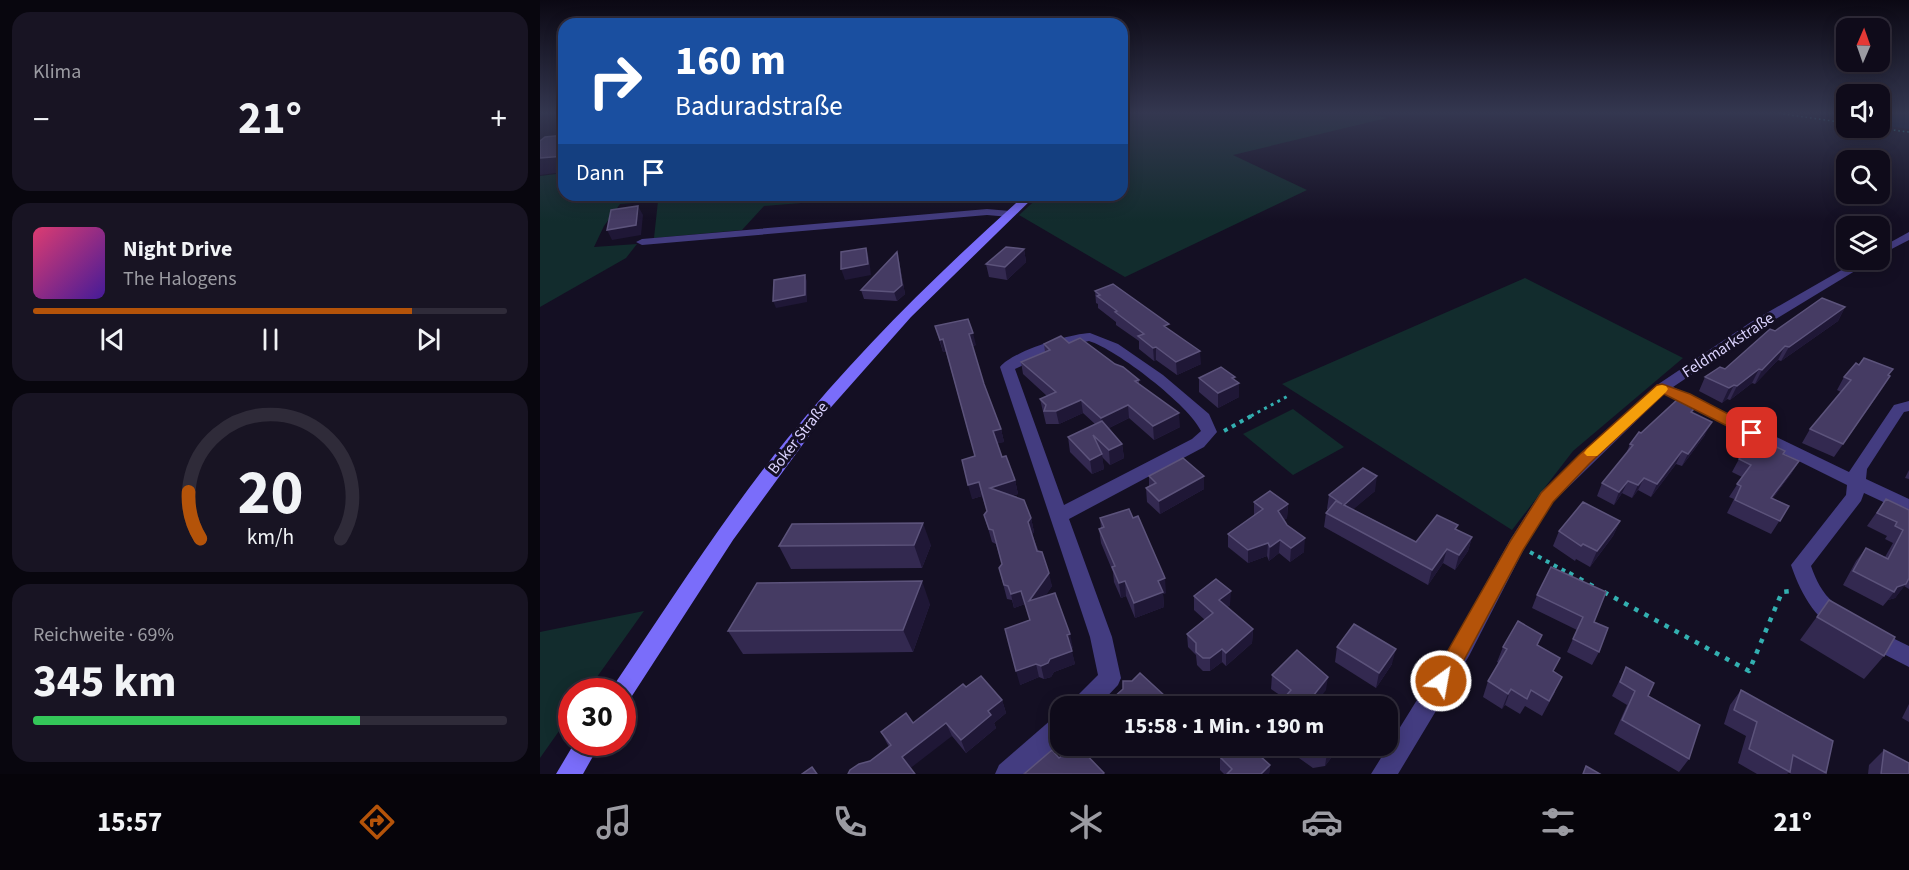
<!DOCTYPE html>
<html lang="de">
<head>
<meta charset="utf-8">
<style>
	body { margin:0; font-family:"Source Sans 3",sans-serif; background:#181423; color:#f1f3f6; height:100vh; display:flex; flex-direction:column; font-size:22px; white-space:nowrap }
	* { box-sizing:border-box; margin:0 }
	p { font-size:20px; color:#9b9ba2 }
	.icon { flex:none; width:33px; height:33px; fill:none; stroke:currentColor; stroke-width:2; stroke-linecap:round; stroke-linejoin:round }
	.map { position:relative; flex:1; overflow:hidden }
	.panel { display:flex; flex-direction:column; gap:12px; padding:12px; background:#08060e; width:540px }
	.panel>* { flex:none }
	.banner { position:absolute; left:18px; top:18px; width:570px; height:183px; border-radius:18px; box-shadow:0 3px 15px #0003,0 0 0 2px #2f2b39; background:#1a4fa0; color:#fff; overflow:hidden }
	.needle { width:39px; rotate:2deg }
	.fabs { position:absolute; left:1296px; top:18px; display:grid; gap:12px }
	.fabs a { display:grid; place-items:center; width:54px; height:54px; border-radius:12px; background:#0f0b1a; box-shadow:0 3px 15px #0003,0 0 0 2px #2f2b39; font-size:30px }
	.speed { position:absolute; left:18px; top:678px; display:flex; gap:12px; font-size:30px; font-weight:700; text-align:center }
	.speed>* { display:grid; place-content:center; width:78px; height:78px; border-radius:50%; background:#0f0b1a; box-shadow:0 3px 15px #0003,0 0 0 2px #2f2b39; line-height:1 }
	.speed .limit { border:9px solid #d22; background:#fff; color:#111 }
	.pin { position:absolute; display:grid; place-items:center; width:51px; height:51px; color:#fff; margin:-26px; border-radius:12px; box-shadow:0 3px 9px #0006 }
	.me { position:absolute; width:66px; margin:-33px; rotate:32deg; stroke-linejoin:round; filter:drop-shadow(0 0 4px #0008) }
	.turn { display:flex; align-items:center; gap:21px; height:126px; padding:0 18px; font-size:27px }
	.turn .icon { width:78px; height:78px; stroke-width:2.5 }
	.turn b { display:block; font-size:42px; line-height:51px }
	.then { display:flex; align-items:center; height:57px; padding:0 18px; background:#0003; gap:12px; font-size:22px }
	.big { font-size:45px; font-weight:700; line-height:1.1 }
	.panel .tile { flex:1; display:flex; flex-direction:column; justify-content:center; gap:9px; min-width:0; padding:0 21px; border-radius:18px; background:#181423 }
	.panel .dial { align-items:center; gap:0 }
	.dial svg { height:156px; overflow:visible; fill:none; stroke:#2f2b39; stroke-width:7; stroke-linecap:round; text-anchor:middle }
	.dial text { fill:#f1f3f6; stroke:none }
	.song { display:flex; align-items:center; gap:18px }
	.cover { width:72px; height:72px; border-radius:9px; background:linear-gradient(135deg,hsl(340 70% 55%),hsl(260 70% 35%)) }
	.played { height:6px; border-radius:3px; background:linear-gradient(90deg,#b45309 80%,#2f2b39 80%) }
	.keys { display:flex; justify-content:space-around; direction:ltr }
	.heat { display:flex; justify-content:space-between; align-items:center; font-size:33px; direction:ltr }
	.charge { height:9px; border-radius:4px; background:linear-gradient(90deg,#34c759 69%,#2f2b39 0) }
	.trip { position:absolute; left:510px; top:696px; width:348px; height:60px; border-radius:18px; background:#0f0b1a; box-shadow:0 3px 15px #0003,0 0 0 2px #2f2b39; font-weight:700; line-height:60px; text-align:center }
	.tabs { display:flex; height:96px; justify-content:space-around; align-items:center; background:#06040a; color:#9b9ba2 }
	.tabs .icon { width:42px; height:42px }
	.tabs .current { color:#b45309 }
	.tabs b { font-size:27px; color:#f1f3f6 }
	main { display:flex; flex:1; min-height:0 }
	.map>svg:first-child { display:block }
	.green { fill:#122c2d }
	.water { fill:#0c1b3f }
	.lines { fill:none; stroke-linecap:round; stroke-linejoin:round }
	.path-far3 { stroke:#33b0b1; stroke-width:1.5; stroke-dasharray:1.5 3; stroke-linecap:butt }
	.path-far2 { stroke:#33b0b1; stroke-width:3; stroke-dasharray:3 4.5; stroke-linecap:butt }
	.path-far1 { stroke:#33b0b1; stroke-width:4; stroke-dasharray:4 5; stroke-linecap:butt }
	.path { stroke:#33b0b1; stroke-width:4.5; stroke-dasharray:4.5 7; stroke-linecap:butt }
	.minor { fill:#433c80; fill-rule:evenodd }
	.secondary { fill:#7a6dfa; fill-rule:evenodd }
	.wall { fill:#332950 }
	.shaded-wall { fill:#1f1736 }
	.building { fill:#453b63; stroke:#5c537b; stroke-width:1.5 }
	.route { fill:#b45309; stroke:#753606; stroke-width:1.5 }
	.slow { fill:#f59e0b }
	.labels { text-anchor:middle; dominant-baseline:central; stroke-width:6; stroke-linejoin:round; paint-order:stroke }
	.street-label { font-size:16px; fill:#dad2fd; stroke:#140f23 }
</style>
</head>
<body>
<main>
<section class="panel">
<div class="tile"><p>Klima</p>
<div class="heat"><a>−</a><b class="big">21°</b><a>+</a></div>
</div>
<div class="tile">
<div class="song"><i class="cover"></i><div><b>Night Drive</b><p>The Halogens</p></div></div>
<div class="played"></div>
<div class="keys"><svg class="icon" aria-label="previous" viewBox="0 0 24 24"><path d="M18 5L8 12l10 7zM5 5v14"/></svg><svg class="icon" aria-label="pause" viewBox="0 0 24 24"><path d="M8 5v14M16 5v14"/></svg><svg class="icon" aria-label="next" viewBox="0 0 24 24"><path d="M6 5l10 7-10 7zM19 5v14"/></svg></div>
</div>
<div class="tile dial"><svg viewBox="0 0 100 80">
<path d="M14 69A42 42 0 1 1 86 69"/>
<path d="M14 69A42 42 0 0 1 8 45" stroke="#b45309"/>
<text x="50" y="56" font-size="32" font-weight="700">20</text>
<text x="50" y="72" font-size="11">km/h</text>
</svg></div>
<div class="tile"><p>Reichweite · 69%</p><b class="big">345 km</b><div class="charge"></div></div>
</section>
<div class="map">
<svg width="1369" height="774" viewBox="0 0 1369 774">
	<rect width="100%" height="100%" fill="#140f23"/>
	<!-- green -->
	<g class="green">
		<polygon points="593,112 823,112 847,118 693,155 767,190 585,277 479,215 501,195 582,195 582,122"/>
		<polygon points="24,173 24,195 327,195 300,197 299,200 224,206 202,230 114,238 118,201 80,204 64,226 54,247 97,244 86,258 0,307 0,176"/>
		<polygon points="985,278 1143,358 1033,451 972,530 742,384"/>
		<polygon points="753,409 804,447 753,475 703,434"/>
		<polygon points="104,611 47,691 32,692 31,714 0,758 0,632"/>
	</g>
	<!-- water -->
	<polygon class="water" points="1340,112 1369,112 1369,129 1340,125"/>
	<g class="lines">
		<!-- path-far3 -->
		<g class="path-far3">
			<polyline points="1230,112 1306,123"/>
			<polyline points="1336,128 1369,132"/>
		</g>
		<!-- path-far2 -->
		<polyline class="path-far2" points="711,416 748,396"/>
		<!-- path-far1 -->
		<g class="path-far1">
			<polyline points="684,431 713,415"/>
			<polyline points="990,552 1032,575"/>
		</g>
		<!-- path -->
		<g class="path">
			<polyline points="1029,573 1058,589"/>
			<polyline points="1064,592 1209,671 1242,592 1252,591"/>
		</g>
		<!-- minor -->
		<g class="minor">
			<polygon points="447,209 470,211 475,214 470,217 447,215 102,245 96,242 102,239"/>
			<polygon points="1369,232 1369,240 1340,255 1340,248"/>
			<path d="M 1319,260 L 1333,260 L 1221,328 L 1133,387 L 1309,472 L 1354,405 L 1369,401 L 1369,411 L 1364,412 L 1327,469 L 1326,479 L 1369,499 L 1369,514 L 1324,493 L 1321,501 L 1271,566 C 1276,580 1282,593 1294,603 C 1301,609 1308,611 1312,619 L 1308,625 C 1279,635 1258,586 1251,565 L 1306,495 L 1307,485 L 1124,394 L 1013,502 L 984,549 L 929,656 L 858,774 L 831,774 L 913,642 L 970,540 L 1001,492 L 1117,385 L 1211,322 Z"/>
			<path d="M 550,333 L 578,344 L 623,375 L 669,414 L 677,432 L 664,447 L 529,519 L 572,637 L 581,678 L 578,685 L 558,706 L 532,706 L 535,698 L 558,675 L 550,637 L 460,367 C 473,351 529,334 550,333 ZM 549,341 C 576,349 650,406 661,431 L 652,439 L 524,505 L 475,369 L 524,346 Z"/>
			<polygon points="1332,628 1369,646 1369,667 1324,644 1321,637 1324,630"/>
			<polygon points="520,716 520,742 486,774 455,774 459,765 512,719"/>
		</g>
		<!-- secondary -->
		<g class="secondary">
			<polygon points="582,112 588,112 582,116"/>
			<path d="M 485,195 L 496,195 L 371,317 L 285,414 L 193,540 L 90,699 L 82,702 L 82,692 L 71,692 L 74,685 C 130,602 184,517 247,439 C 319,350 400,271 485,195 Z"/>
			<polygon points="35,742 61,742 43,774 16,774"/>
		</g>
	</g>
	<!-- wall -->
	<g class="wall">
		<polygon points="484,249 486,262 467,280 449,277 446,264"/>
		<polygon points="359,261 365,294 357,301 324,299 321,290"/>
		<polygon points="555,291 629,330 661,364 637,375 616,360 614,361 599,349 599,341 576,325 576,322 558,308 558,304 556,303"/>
		<polygon points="1305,307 1298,321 1241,361 1238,360 1215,384 1212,383 1190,400 1187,399 1182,403 1159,391 1165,377 1185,369 1235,331"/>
		<polygon points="395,326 436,345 432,346 444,384 461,429 464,442 457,443 462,457 475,480 478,494 471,496 491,518 494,532 492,534 512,586 505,596 533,648 531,649 535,664 514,672 511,677 504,679 499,677 480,685 490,620 485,604 474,608 472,600 467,599 459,568 462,564 456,544 452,542 448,528 444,515 447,511 442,496 432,499 435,456 406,352 403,352"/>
		<polygon points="529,343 575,364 599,380 599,384 640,427 614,440 589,418 569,428 582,444 584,458 570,465 562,457 564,469 552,474 530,452 528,437 555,424 543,413 519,424 506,424 500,399 507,396 483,374 481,362 505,352 504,344"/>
		<polygon points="1319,365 1353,369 1348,376 1350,376 1342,389 1294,457 1262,443 1270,429 1301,392 1297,390 1304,377"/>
		<polygon points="695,377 695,380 699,383 699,397 678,408 659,392 659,378"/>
		<polygon points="1152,413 1165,435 1142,466 1136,464 1111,497 1098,490 1092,498 1082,493 1074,505 1057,496 1062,483 1086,454 1090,444 1101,433"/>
		<polygon points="1245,451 1243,454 1259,461 1251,474 1233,498 1249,506 1231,534 1187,513 1194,499 1189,497 1202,477 1192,472 1199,459"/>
		<polygon points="1369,470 1369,479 1365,478"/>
		<polygon points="609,476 664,489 620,514 607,502 606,488 609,486"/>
		<polygon points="835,491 813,509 876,542 917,530 932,537 928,551 915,570 903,563 888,585 784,527 786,513 788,510 787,509 789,495"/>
		<polygon points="1346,499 1369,510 1369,589 1364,586 1355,598 1348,600 1343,606 1303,585 1316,561 1326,548 1345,557 1353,543 1345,539 1347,536 1327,526"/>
		<polygon points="714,502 748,504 747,518 744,520 764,552 750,562 739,553 729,561 727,556 708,563 688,547 688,534 714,516"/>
		<polygon points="560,518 626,593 623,594 624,607 595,618 586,596 581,598 574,582 573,572 561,543 559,529 561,528"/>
		<polygon points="1080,521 1073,536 1050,567 1036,559 1035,561 1013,546 1019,531"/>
		<polygon points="252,524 391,545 382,568 251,569 239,546"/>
		<polygon points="997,595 1054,622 1059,652 1052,665 1027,652 1037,630 992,608"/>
		<polygon points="654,596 690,605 687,607 713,629 712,643 686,666 682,662 670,671 663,671 657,665 656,655 648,647 647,634 665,620 654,610"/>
		<polygon points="1289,600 1344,656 1324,679 1260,640"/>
		<polygon points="390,604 373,652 203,654 188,631"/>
		<polygon points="998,645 1014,672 1015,692 1002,716 985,706 980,714 965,705 962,709 943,697 948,681 959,663 957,662 963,647"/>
		<polygon points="797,647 852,664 836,688 795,662"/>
		<polygon points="1086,667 1108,696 1149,759 1139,772 1074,734 1087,705 1072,696"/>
		<polygon points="732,675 786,690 744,698 731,689"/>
		<polygon points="592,681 626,697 627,706 573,706 572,699"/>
		<polygon points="426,687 462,700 466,713 454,723 456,728 426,753 412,736 330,761 349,747 341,732 373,723"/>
		<polygon points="1201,690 1286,773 1285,774 1251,774 1249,773 1247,774 1217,774 1198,763 1206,736 1184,724 1190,705"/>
		<polygon points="1369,704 1369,722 1362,718"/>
		<polygon points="742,746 794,746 792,748 791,758 785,766 773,768"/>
		<polygon points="1344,750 1369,774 1328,774 1329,765"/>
		<polygon points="680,757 730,765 729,774 684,774 680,770"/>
	</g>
	<!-- shaded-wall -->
	<g class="shaded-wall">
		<polygon points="24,156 24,172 0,175 0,158"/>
		<polygon points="98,206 103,215 101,235 72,240 67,230"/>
		<polygon points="326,248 329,258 331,275 305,280 301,269"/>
		<polygon points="484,249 486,262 467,280 465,267"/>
		<polygon points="357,252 359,261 365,294 357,301 354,292"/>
		<polygon points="265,275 267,281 267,302 236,308 233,301"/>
		<polygon points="1305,307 1298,321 1241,361 1249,347"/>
		<polygon points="433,333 436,345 432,346 429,334"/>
		<polygon points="403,339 406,352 403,352 400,340"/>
		<polygon points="1245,346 1238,360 1215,384 1222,370"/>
		<polygon points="616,347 616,360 614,361 613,348"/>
		<polygon points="660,351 661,364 637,375 636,362"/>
		<polygon points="1219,369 1212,383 1190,400 1197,386"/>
		<polygon points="1350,376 1342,389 1294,457 1303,444"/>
		<polygon points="695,377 695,385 699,383 699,397 678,408 678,393 692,378"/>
		<polygon points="1194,385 1187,399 1182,403 1189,388"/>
		<polygon points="541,400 543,413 519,424 516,411"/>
		<polygon points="588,405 589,418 563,431 561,418"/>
		<polygon points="639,413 640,427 614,440 613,426"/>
		<polygon points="1172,422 1165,435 1142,466 1148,454"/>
		<polygon points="461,429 464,442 456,444 453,431"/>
		<polygon points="582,444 584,458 570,465 569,450"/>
		<polygon points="1142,451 1136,464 1111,497 1117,484"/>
		<polygon points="562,454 564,469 552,474 550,460"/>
		<polygon points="1259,461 1251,474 1223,511 1231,498"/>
		<polygon points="664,476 664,489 620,514 619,501"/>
		<polygon points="837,476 835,491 802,519 804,505"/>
		<polygon points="1104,478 1098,490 1092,498 1098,485"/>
		<polygon points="475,480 478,494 453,501 450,488"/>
		<polygon points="1088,481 1082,493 1074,505 1079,492"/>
		<polygon points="439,482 442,496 432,499 428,485"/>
		<polygon points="748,504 747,518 738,524 738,511"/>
		<polygon points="491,518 494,532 491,535 488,522"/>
		<polygon points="1080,521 1073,536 1050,567 1057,551"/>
		<polygon points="383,523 391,545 382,568 374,545"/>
		<polygon points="932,537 928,551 915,570 919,555"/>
		<polygon points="765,538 764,552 750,562 751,548"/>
		<polygon points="740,540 739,553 729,561 730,547"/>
		<polygon points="728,543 727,556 708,563 708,550"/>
		<polygon points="907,549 903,563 888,585 892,570"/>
		<polygon points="509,573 512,586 493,615 489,601"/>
		<polygon points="625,578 626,593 623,594 624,607 595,618 594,603 618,581"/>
		<polygon points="382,581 390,604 373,652 363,630"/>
		<polygon points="585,581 586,596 581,598 579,583"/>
		<polygon points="1366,584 1355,598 1348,600 1354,592 1357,587"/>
		<polygon points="481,591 485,604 474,608 471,594"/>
		<polygon points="691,591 690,605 679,614 679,600"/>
		<polygon points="713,629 712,643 686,666 686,653"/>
		<polygon points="530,634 533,648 530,649 527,635"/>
		<polygon points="682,649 682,662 670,671 670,658"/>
		<polygon points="856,649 852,664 836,688 839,673"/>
		<polygon points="532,651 535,664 514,672 511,677 504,679 501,666 510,659"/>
		<polygon points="496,664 499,677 480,685 476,671"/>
		<polygon points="788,677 786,690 774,706 773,696"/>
		<polygon points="971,689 965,705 962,709 968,694"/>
		<polygon points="626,697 627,706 616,706"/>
		<polygon points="462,700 466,713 454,723 456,728 426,753 421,740 448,711"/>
		<polygon points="406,723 412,736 368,770 362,757"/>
		<polygon points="791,746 794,746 792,748 791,758 785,766 787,753"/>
		<polygon points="730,765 729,774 721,774"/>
	</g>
	<!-- building -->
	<g class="building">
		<polygon points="24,135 24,156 0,158 0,141 5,137"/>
		<polygon points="98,206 96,225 67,230 71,210"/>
		<polygon points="466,247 484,249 465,267 446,264"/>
		<polygon points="326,248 328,264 301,269 301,252"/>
		<polygon points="357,252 362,285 354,292 321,290"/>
		<polygon points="265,275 265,295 233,301 234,280"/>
		<polygon points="573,284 629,324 624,326 660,351 636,362 616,347 613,348 598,336 604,334 575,312 577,311 557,296 560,295 555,291"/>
		<polygon points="1282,298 1305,307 1249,347 1245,346 1222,370 1219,369 1197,386 1194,385 1189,388 1165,377 1180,367 1185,369 1230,329 1235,331"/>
		<polygon points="428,319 433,333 429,334 444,384 461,429 453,431 462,457 466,456 475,480 450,488 484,500 491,518 488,522 497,551 502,552 509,573 489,601 515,593 530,634 527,635 532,651 510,659 508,663 501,666 496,664 476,671 465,629 490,620 481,591 471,594 468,586 464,585 459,568 462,564 453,530 449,529 444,515 447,511 439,482 428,485 422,460 435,456 403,339 400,340 395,326"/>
		<polygon points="521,336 529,343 540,338 575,364 583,367 599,380 595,381 639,413 613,426 588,405 561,418 541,400 516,411 504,411 506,405 500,399 516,392 481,362 510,350 504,344"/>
		<polygon points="1324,358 1353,369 1348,375 1350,376 1303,444 1270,429 1311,380 1304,377 1316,363 1319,365"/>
		<polygon points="681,367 695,377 692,378 699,383 678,393 659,378"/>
		<polygon points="1137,400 1155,408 1151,412 1172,422 1148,454 1142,451 1117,484 1104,478 1098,485 1088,481 1079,492 1062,483 1093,445 1090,444 1099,432 1101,433"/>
		<polygon points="562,421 582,444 569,450 553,435 562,454 550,460 528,437"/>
		<polygon points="1217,438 1245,451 1243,454 1259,461 1231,498 1249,506 1240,521 1195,500 1201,486 1197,484 1211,465 1199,459"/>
		<polygon points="643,458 664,476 619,501 606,488 616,483 609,476"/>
		<polygon points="823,468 837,476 804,505 876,542 897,515 918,525 915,529 932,537 919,555 907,549 892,570 786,513 796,501 802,504 789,495"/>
		<polygon points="730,491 748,504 738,511 747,525 765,538 751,548 740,540 730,547 728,543 708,550 688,534 723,509 714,502"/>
		<polygon points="1346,499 1369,510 1369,578 1366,584 1357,587 1354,592 1313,571 1326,548 1348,559 1363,530 1355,526 1357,522 1337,513"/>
		<polygon points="1043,502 1080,521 1057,551 1043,544 1041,546 1019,531"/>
		<polygon points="589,509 593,518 598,516 625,578 618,581 623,592 594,603 585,581 579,583 572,567 575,566 559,529 564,527 560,518"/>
		<polygon points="383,523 374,545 239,546 252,524"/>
		<polygon points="1011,567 1066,592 1054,622 1068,628 1059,652 1033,639 1043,617 997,595"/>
		<polygon points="676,579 691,591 679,600 713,629 686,653 682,649 670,658 663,658 656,652 656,643 647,634 673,613 654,596"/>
		<polygon points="382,581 363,630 188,631 217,583"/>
		<polygon points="1289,600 1355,637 1344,656 1277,617"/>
		<polygon points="978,621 1002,635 997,645 1020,658 1013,671 1022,677 1009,701 991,690 987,699 971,689 968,694 948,681 967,649 963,647"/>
		<polygon points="814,624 856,649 839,673 797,647"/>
		<polygon points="757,650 788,677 773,696 788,706 737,706 751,690 732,675"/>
		<polygon points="1086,667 1114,683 1108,696 1160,725 1149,759 1082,720 1095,691 1080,682"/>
		<polygon points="600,673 626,697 616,706 580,706 572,699 583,689 583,681 592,681"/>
		<polygon points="441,676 462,700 448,711 451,715 421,740 406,723 362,757 375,774 308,774 310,770 319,764 330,761 351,745 341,732 366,713 373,723 423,684 426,687"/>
		<polygon points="1201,690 1293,741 1286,773 1253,755 1250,772 1209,749 1217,722 1194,710"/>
		<polygon points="533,746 538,746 564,773 563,774 484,774 512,750 519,758"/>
		<polygon points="691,746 709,746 730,765 721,774 687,774 692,769 680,757"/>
		<polygon points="762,746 792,746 787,753 775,755"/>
		<polygon points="1344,750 1369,763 1369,774 1341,774"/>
		<polygon points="1046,766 1060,774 1043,774"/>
		<polygon points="272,767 277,774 262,774"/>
	</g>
	<!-- sky -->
	<linearGradient id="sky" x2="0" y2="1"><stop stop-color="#0b0813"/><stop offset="0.51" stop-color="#343750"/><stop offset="1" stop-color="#343750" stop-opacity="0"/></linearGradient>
	<rect width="1369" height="221" fill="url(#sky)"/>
	<!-- route -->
	<polygon class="route" points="1122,384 1150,394 1217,429 1220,433 1212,438 1207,436 1124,394 1050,463 1013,502 983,550 909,688 901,691 894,688 891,681 894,675 971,540 1001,493 1039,455 1117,385"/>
	<!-- slow -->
	<polygon class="slow" points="1122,385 1126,386 1128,389 1126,392 1057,456 1047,456 1044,453 1047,449 1117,386"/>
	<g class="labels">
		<!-- street labels -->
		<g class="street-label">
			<text transform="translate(1188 345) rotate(-33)">Feldmarkstraße</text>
			<text transform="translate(258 438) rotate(-52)">Boker Straße</text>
		</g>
	</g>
</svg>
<div class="fabs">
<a><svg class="needle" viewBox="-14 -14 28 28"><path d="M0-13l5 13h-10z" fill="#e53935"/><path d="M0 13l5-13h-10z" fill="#9b9ba2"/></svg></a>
<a><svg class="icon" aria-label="sound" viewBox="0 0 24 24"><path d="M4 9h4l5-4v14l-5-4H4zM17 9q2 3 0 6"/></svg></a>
<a><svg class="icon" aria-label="search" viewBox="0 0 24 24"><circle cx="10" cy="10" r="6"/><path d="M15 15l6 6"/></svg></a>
<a><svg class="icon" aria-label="layers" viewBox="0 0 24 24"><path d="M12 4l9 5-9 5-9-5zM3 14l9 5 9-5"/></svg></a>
</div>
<div class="speed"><div class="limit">30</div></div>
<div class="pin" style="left:1212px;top:433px;background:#d93025"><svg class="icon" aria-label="arrive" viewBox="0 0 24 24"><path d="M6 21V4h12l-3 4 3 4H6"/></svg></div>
<svg class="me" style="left:901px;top:681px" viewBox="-20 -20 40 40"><circle r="17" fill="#b45309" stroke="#fff" stroke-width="3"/><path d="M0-11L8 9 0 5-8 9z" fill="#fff"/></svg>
<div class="trip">15:58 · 1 Min. · 190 m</div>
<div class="banner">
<div class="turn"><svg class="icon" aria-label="right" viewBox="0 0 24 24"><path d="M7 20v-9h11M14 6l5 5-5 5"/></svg><div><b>160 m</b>Baduradstraße</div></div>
<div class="then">Dann<svg class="icon" aria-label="arrive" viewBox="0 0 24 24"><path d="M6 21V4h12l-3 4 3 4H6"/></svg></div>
</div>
</div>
</main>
<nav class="tabs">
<b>15:57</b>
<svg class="icon current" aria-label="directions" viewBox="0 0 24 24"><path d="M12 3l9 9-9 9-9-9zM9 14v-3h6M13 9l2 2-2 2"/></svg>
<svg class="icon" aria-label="music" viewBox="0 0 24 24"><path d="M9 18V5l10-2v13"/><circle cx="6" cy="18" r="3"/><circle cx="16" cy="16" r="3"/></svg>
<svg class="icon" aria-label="phone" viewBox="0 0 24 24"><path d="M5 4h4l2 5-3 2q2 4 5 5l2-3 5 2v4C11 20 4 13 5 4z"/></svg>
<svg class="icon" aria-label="climate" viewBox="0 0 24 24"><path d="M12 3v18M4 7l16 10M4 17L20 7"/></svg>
<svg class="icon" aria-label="car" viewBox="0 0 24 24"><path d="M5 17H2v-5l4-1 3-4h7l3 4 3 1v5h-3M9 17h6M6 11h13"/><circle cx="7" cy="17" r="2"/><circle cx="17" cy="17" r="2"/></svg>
<svg class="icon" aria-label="filters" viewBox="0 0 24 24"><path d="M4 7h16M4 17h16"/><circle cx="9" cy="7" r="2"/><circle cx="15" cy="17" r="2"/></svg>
<b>21°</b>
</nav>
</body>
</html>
